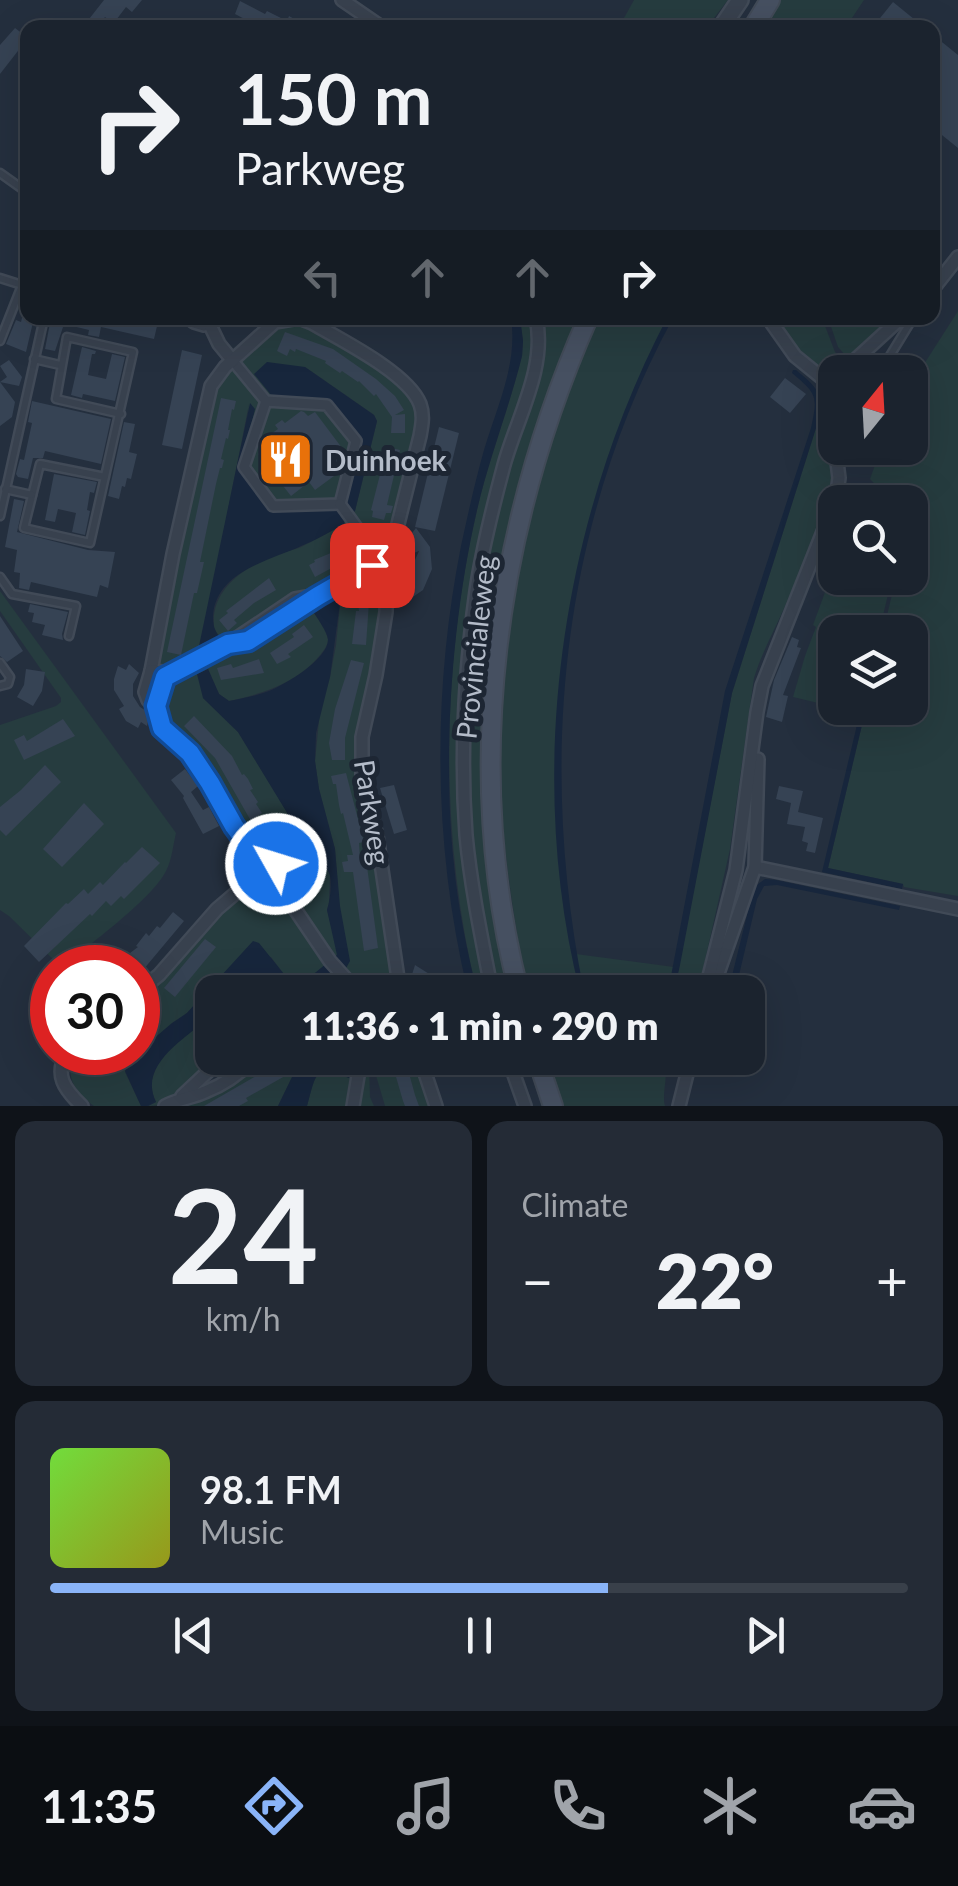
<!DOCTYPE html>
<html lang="en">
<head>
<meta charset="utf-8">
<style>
	body { margin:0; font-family:Lato,sans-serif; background:#242b36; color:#f1f3f6; height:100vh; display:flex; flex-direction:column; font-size:38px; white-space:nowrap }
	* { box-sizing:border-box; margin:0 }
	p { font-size:32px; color:#a0a4aa }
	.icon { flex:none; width:55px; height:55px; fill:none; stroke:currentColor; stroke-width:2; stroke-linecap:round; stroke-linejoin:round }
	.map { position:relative; height:1106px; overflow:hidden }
	.side { display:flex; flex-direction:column; gap:15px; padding:15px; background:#0f1319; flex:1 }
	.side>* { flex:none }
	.banner { position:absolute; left:20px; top:20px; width:920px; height:305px; border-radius:20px; box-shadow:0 10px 40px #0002,0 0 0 2px #39404a; background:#1b232e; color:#f1f3f6; overflow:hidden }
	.needle { width:65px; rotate:18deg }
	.fabs { position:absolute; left:818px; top:355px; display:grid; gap:20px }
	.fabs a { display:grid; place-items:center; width:110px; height:110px; border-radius:20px; background:#1b232e; box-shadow:0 10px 40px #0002,0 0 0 2px #39404a; font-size:50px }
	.speed { position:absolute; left:30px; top:945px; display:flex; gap:20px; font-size:50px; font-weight:700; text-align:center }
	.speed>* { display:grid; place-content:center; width:130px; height:130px; border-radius:50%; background:#1b232e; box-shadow:0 10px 40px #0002,0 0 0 2px #39404a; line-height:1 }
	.speed .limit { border:15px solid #d22; background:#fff; color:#111 }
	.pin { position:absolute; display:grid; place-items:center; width:85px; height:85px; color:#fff; margin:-42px; border-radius:20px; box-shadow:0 5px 15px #0006 }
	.me { position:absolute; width:110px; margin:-55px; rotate:309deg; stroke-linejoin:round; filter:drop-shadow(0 0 8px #0008) }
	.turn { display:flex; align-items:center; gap:35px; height:210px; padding:0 50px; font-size:45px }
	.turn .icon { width:130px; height:130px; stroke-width:2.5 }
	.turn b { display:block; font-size:70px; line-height:85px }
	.lanes { display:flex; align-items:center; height:95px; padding:0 50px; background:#0003; justify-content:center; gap:50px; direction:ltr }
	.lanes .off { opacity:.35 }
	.big { font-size:75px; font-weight:800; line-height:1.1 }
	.side .widget { flex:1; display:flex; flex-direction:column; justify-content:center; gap:15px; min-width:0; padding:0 35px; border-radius:20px; background:#242b36 }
	.side .dial { align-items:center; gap:0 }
	.dial b { font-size:130px; line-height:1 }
	.song { display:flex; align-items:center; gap:30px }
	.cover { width:120px; height:120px; border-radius:15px; background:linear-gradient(135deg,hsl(100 70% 55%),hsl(60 70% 35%)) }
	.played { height:10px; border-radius:5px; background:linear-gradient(90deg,#8ab4f8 65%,#39404a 65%) }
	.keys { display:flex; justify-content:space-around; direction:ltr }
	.heat { display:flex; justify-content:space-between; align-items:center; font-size:55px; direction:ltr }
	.side .tiles { flex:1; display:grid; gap:15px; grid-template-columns:1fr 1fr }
	.widget:last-child { grid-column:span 2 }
	.trip { position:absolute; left:195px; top:975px; width:570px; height:100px; border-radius:20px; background:#1b232e; box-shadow:0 10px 40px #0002,0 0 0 2px #39404a; font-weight:800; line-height:100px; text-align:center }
	.dock { display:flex; height:160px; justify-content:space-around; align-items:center; background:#0b0e12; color:#a0a4aa }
	.dock .icon { width:70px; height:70px }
	.dock .on { color:#8ab4f8 }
	.dock b { font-size:45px; color:#f1f3f6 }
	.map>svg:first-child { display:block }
	.green { fill:#263c3f; fill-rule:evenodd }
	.water { fill:#17263c }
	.building { fill:#364354 }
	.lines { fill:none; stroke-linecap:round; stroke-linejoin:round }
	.service-casing { stroke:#414a57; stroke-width:11 }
	.pedestrian-casing { stroke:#414a57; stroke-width:14 }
	.minor-casing { stroke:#414a57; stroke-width:16 }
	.tertiary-casing { stroke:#414a57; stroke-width:20 }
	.secondary-casing { stroke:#414a57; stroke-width:22 }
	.service { stroke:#38414e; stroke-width:6 }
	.pedestrian { stroke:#38414e; stroke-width:9 }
	.minor { stroke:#38414e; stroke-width:11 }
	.tertiary { stroke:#38414e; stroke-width:15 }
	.secondary { stroke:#465061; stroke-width:18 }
	.route-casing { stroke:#114b97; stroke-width:25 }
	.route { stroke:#1a73e8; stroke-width:18 }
	.labels { text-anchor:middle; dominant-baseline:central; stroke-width:10; stroke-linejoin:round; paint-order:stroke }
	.poi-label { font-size:28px; font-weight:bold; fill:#b4bcc9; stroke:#1d2633; text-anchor:start }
	.street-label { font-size:28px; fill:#b4bcc9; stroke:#1d2633 }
</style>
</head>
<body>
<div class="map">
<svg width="958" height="1106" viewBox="0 0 958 1106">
	<rect width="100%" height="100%" fill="#242f3e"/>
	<!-- green -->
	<g class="green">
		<polygon points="634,0 728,0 707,27 619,27"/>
		<polygon points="777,0 864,0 846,27 760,28"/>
		<polygon points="958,311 958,896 904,887 903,884 828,868 866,708 910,708 910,632 883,632 896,578 910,578 910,519 915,493 913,490 876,485 870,479 881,448 910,448 910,386"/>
		<path d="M 520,318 L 530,318 L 533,344 L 528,374 L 494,483 L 459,719 L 460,797 L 474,923 L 486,992 L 477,992 C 439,838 441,665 477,510 C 489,458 509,408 522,356 L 523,341 Z"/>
		<path d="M 541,318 L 576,318 L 527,462 L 486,795 L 513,992 L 497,992 C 490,955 482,918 476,880 C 462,786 468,672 484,577 C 493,527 508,479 519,429 C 527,392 534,355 541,318 Z"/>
		<path d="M 598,318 L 667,318 L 634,389 L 613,443 L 588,525 L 566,631 L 556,800 L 562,887 L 580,992 L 528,992 C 517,938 508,883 503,827 C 489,662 525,466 598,318 Z"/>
		<path d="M 775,318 L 822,318 L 835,352 L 838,355 L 846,356 L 838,347 L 828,318 L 897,318 C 882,331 841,380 821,372 C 804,365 784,333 775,318 Z"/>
		<path d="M 295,322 C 320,331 399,376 413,397 C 418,404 417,411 418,420 L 393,529 L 390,534 L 373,545 L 363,566 L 236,634 L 220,637 L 215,633 C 206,592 244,566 278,554 C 286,551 294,550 301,547 C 315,540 329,532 343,524 L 272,508 L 241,467 L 249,404 L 199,656 L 163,670 L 156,667 L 213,387 L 277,325 ZM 305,367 L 374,415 L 377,421 L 355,511 L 351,514 L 346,507 L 363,440 L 331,400 L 272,396 L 255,374 Z"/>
		<path d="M 822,409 L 832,476 C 823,520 805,564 786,604 C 775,629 762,652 754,678 L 730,849 L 698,992 L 674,992 L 732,693 Z"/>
		<polygon points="835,565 835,578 892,578 879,632 835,632 835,707 793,697 805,656 816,627 813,625"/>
		<path d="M 372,573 L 381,579 L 383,587 L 370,676 L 363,701 L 354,753 L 379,881 L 398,992 L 364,992 L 344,972 L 335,849 L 319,789 L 315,761 L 320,710 L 330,677 L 336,645 L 341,596 L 313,611 C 317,618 327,631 328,640 C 328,645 324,650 321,654 C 299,682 263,694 229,701 L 219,694 L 208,669 L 203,698 L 238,732 L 289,815 L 299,820 L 308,832 L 319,858 L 330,874 L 329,903 L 327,910 L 338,952 L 335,958 L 279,879 C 290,855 272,855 256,849 L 205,766 L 191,747 L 164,723 L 162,715 L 167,676 L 226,648 L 252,644 L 362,575 Z"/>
		<path d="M 0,591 L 176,833 C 173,845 172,860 166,871 C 153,898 86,948 61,967 L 9,916 L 0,910 L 0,725 L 56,706 L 61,702 L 61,698 L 0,611 Z"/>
		<polygon points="253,885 271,888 329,963 300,985 291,984 271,957 217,980 187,1013 138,1052 138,997 223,911"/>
		<polygon points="576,954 674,967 668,992 584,992"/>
		<path d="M 212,1015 L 212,1058 L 223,1058 C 212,1063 197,1071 188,1081 C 174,1095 172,1106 148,1106 L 156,1102 C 137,1063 188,1037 212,1015 Z"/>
		<path d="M 137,1052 L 131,1058 L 125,1072 L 141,1106 L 94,1106 C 74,1091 64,1076 75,1053 Z"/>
		<path d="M 262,1058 L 296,1058 L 294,1073 L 278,1106 L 173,1106 C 207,1098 241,1085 262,1058 Z"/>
		<polygon points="367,1058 416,1058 432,1106 385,1106 372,1062 369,1062 370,1097 374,1106 357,1106"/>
		<path d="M 545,1058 L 599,1058 L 604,1068 L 657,1069 L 660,1060 C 672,1069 661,1090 665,1106 L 560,1106 Z"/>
		<path d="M 326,1070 L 354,1079 L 348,1106 L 307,1106 C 311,1093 312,1073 326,1070 Z"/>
	</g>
	<!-- water -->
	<g class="water">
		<path d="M 511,318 L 520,318 L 523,341 L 522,356 C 509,408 489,458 477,510 C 452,618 442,755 454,865 C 458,908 467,950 477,992 L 468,992 C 433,847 432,693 461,546 C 468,514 475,482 484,450 C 497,406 518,364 511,318 Z"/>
		<path d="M 667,318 L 673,318 C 560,526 538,763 584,992 L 580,992 C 524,771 562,518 667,318 Z"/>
		<polygon points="267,362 305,367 374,415 377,421 355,511 351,514 346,507 363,440 331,400 272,396 254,374"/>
		<path d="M 793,370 L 796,370 C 810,382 821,389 822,409 L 732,693 L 680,965 L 674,992 L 668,992 L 725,691 L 811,428 C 818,396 817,394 792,373 Z"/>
		<path d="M 250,403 L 255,409 L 241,467 L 272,508 L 342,511 L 346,517 L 344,524 C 330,532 316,540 301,546 C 269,561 217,571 213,615 C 213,625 214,630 220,637 L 199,646 Z"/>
		<path d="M 341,595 L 330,677 L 316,733 L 315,761 L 319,789 L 335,849 L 340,906 L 350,961 L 344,972 L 333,975 L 324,992 L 212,992 L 212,1015 C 188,1037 137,1064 156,1102 L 148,1106 L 141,1106 L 125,1071 L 131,1058 L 172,1023 L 187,1013 L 253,941 L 259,943 L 292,984 L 300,985 L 337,955 L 327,910 C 330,900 332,886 330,876 C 329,869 321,862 318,855 C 311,838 306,824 289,816 L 238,732 L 203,698 L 197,674 L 208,669 L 219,694 L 229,701 C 243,698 256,696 269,691 C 284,685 329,659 328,639 C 327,631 317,618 313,611 Z"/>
		<polygon points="861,708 866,708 828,868 903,884 902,889 822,872"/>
		<polygon points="765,879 776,880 900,906 899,910 777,885 764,886 757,899 735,992 728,992 754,887"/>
		<path d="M 296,1058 L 352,1058 L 349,1078 C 313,1066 317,1072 307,1106 L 278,1106 L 294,1073 Z"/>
	</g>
	<!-- building -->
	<g class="building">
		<polygon points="104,0 142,0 132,12 126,7 113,24 105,17 97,28 82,28"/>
		<polygon points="240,1 265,14 267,11 287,21 289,16 310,28 262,28 235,14"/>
		<polygon points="893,2 925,28 872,28"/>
		<polygon points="15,28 28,38 0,74 0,45"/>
		<polygon points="932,34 958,55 958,148 932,127"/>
		<polygon points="22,318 34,318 26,352 6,344 16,320 21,322"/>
		<polygon points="51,318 136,318 158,322 154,339 101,327 99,337 88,335 89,330 64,324 55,351 45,349"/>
		<polygon points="285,332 333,349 376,379 395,396 404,410 395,415 405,414 405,433 391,433 392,417 376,394 374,396 359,381 358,382 342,371 340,373 325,363 326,361 296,349 295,352 290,349 287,356 277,351"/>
		<polygon points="82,347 96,351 95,354 92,354 88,375 106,379 112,354 125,357 115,401 83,394 82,398 71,395"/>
		<polygon points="182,350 202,355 182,449 162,445"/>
		<polygon points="9,360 22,377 19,386 0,382 15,402 12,417 0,426 0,382 7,377 0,366"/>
		<polygon points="785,378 806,394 790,413 770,397"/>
		<polygon points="221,398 236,401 234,410 232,409 228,430 230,430 228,439 226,438 221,459 224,460 222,468 220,468 216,484 200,562 204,562 197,593 194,593 181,655 167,652"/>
		<polygon points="32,401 111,419 101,464 45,451 43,458 33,458 28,479 18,477 16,474 20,459 24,460 32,423 28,422"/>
		<polygon points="301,411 304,412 308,416 315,412 345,452 344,456 328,468 334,476 315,490 309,482 291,496 258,454 265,449 261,441 278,429 275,425 282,420 285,423"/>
		<polygon points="124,422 135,424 129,452 137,454 131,479 127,478 125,487 122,486 119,499 108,496"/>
		<polygon points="439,427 459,433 435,531 415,527"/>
		<polygon points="387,447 400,450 387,505 393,506 391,513 386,513 384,520 372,517 373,511 371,510"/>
		<polygon points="54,474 97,482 94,493 90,492 87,510 90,511 85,535 72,532 76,513 58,509 55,522 45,520"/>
		<polygon points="14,499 24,501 17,532 88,550 115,552 108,588 100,585 97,597 31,582 29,590 19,588 20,573 14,572 17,550 5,547"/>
		<polygon points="416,528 430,547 432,569 423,590 404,603 397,585 407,578 419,551 411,554 404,543"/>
		<polygon points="345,544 352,557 315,577 309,565 315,562 314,560 338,550 337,548"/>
		<polygon points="269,578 276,590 254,603 234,620 237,623 228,631 219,620 228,613 226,611"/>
		<polygon points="370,588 366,645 352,644 356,611 359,611 356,589"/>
		<polygon points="30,604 68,612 62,634 63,640 42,635 45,625 32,622 34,613 28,612"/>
		<polygon points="0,616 23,651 7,662 0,656"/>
		<polygon points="304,625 313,637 288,654 291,657 277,664 270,653 294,637 292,634"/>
		<polygon points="792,637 799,640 797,647 801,648 783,695 788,696 782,722 766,717 774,680"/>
		<polygon points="259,659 264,673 221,680 217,668 231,664 233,668"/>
		<polygon points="351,660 364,663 345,738 345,760 332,760 329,743 335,709"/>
		<polygon points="129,664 139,673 133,684 133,696 140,707 148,712 149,717 147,726 141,722 138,728 126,721 119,709 124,706 114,690 114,679 118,666 126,670"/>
		<polygon points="26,669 45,672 42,691 33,706 17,697 24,685"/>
		<polygon points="194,716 232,756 242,775 244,774 248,779 253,789 250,790 258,802 256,804 262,813 251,821 215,758 184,726"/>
		<polygon points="63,719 75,736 24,760 14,740 24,735 27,741"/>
		<polygon points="45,765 61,782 6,836 0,830 0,807 21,790"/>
		<polygon points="185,769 198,786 191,792 203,810 209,807 219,826 203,834 183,798 184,796 171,780"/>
		<polygon points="346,773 364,842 359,843 360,859 366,859 378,948 364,951 353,872 344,872 342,862 348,861 347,855 353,855 343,813 341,814 339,805 336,784 333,784 331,776"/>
		<polygon points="394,785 407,830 394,834 380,788"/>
		<polygon points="779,786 803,791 798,812 823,818 815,853 806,851 808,843 802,841 805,827 787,824 791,803 776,799"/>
		<polygon points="84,803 104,824 62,867 43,849"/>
		<polygon points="258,821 281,825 292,834 289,837 297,849 301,847 306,860 304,874 298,873 297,880 285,875 287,862 282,850 273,843 260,841"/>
		<polygon points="142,847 160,863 124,899 121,896 111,906 106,901 92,916 90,914 39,962 24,946 66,903 68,904 84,889 88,894 100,882 103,885 125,862 126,863"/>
		<polygon points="173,912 184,921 143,970 126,956 138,947 136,946 146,933 149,936 157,926 160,928"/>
		<polygon points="205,939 216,947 175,997 164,988"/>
		<polygon points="415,965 434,977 442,992 421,992 409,984"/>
		<polygon points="276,1058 297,1058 285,1065 286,1067 282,1070 285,1076 246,1098 248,1101 239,1106 204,1106 268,1069 265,1064"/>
		<polygon points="407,1066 415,1095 419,1106 405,1106 403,1101 394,1070"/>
	</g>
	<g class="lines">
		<defs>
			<g id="service">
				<polyline points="0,173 28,193"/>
				<polyline points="0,278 22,285"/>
				<polyline points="0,341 28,270"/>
				<polyline points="34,359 60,365"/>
				<polyline points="880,372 913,318"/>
				<polyline points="105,477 40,464 24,528 90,543 133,352 67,337 56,399 121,414"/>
				<polyline points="5,489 32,495"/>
				<polyline points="0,516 44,318"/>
				<polyline points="0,577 12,594 76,606 69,636"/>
				<polyline points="0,663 10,677 8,684 0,686"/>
			</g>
			<g id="pedestrian">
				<polyline points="233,361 266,401 327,405 356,441 340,504 273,506 244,467 266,401"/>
				<polyline points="340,504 375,552"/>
			</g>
			<g id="minor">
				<polyline points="342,0 383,28"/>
				<polyline points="932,290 958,257"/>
				<polyline points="189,318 194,322 204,325 216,318"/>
				<polyline points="209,323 219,344 233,361"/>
				<polyline points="842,372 901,318"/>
				<circle cx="383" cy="561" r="12"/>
				<polyline points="387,572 386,612 376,675 362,737 362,778 377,836 400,992"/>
				<polyline points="233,643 248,641 318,595 372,565"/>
				<path d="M 151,671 L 173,554 L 211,386 L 225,367 L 275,322 L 299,318 L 312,323 C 341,340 408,373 420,404 C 424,415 422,425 420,436 L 397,528 L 388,550"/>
				<polyline points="165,677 228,644 295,599 318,595"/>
				<polyline points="156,706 165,677 163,672 151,671 145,692 148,700 156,706 162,728 190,753 210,783 234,827 256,856"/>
				<circle cx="264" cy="865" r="11"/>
				<polyline points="755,867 958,909"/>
				<polyline points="271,874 330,961 358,992"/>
				<polyline points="716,979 755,867 758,759"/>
				<polyline points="138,992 159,975 217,909 258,874"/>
				<path d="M 492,992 C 482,940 471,888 466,835 C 460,755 465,670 476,591 C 482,549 493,506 504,465 C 517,418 547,367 536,318"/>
				<polyline points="705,992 736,870 757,712 762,686 836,499 839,478 827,382 795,356 768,318"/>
				<path d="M 67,1052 C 54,1075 64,1089 82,1106"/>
				<polyline points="420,1058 436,1106"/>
				<polyline points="508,1058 525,1106"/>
				<polyline points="182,1096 215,1065 232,1058"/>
				<path d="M 165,1106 C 178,1099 192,1098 205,1092 C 225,1084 241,1073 254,1058"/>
				<polyline points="353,1106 361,1058"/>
				<polyline points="679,1106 691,1058"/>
			</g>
			<polyline id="tertiary" points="721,28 740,0"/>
			<g id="secondary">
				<polyline points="753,28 770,0"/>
				<path d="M 519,992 C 461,768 496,527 588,318"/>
				<polyline points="537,1058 553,1106"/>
			</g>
		</defs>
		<!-- service casing -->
		<use href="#service" class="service-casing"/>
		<!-- pedestrian casing -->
		<use href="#pedestrian" class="pedestrian-casing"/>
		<!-- minor casing -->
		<use href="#minor" class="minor-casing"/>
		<!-- tertiary casing -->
		<use href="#tertiary" class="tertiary-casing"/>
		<!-- secondary casing -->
		<use href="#secondary" class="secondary-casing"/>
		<!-- service -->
		<use href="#service" class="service"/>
		<!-- pedestrian -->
		<use href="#pedestrian" class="pedestrian"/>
		<!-- minor -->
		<use href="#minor" class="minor"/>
		<!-- tertiary -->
		<use href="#tertiary" class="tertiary"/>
		<!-- secondary -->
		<use href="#secondary" class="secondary"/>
	</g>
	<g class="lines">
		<defs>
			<polyline id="route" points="276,864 273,857 267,854 256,856 234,826 210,783 190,753 162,728 156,706 165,677 228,644 248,641 318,596 372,565"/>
		</defs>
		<!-- route casing -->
		<use href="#route" class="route-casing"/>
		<!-- route -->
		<use href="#route" class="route"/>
	</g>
	<!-- icons -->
	<defs>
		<symbol id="restaurant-square" viewBox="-11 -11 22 22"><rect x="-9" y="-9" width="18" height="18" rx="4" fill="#e8710a" stroke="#1d2633"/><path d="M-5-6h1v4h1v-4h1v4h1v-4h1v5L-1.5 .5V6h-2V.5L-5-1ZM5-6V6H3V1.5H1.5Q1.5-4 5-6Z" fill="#fff"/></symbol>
	</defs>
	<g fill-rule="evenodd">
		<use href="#restaurant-square" x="254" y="428" width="63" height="63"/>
	</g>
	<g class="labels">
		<!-- poi labels -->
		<g class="poi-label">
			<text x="325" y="460">Duinhoek</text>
		</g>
		<!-- street labels -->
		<g class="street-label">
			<text transform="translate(475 647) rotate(-84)">Provincialeweg</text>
			<text transform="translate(373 812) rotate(81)">Parkweg</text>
		</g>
	</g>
</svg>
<div class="fabs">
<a><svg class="needle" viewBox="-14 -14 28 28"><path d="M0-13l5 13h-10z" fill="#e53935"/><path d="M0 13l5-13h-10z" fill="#a0a4aa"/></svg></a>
<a><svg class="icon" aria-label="search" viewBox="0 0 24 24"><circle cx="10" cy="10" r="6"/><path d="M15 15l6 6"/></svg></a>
<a><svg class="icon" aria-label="layers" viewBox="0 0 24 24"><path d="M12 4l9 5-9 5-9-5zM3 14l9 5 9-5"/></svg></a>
</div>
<div class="speed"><div class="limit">30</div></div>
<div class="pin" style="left:372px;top:565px;background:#d93025"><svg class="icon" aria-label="arrive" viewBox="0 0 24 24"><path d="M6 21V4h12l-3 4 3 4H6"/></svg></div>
<svg class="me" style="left:276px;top:864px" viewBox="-20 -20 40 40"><circle r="17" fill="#1a73e8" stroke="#fff" stroke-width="3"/><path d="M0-11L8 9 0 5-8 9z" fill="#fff"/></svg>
<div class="trip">11:36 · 1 min · 290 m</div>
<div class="banner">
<div class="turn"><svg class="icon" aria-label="right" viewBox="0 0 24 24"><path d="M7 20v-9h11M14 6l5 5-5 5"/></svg><div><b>150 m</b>Parkweg</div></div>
<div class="lanes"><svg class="icon off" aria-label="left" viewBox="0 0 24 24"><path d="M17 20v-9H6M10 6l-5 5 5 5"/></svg><svg class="icon off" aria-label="ahead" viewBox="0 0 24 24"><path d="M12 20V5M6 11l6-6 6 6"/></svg><svg class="icon off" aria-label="ahead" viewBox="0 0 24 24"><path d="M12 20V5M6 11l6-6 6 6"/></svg><svg class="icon" aria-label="right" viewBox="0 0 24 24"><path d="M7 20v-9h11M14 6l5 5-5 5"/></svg></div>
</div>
</div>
<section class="side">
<div class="tiles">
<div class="widget dial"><b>24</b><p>km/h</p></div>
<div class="widget"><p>Climate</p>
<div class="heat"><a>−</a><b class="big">22°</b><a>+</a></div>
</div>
<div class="widget">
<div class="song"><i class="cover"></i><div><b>98.1 FM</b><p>Music</p></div></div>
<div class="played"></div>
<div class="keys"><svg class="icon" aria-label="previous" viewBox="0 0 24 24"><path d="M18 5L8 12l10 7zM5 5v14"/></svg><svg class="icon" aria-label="pause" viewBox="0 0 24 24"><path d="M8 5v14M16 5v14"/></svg><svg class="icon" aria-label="next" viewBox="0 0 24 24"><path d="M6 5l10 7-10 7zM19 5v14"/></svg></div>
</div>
</div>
</section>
<nav class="dock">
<b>11:35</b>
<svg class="icon on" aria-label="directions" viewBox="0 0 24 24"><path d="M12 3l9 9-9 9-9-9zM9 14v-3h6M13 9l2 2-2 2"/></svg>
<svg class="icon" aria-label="music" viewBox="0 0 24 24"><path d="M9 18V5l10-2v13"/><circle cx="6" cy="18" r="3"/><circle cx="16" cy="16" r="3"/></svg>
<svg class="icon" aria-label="phone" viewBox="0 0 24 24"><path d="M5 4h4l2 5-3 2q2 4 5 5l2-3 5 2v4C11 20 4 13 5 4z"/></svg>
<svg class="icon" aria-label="climate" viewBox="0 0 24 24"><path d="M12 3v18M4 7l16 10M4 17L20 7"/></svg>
<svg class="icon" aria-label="car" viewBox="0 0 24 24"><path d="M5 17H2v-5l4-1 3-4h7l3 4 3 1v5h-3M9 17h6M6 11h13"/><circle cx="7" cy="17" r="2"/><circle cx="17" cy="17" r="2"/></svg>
</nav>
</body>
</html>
